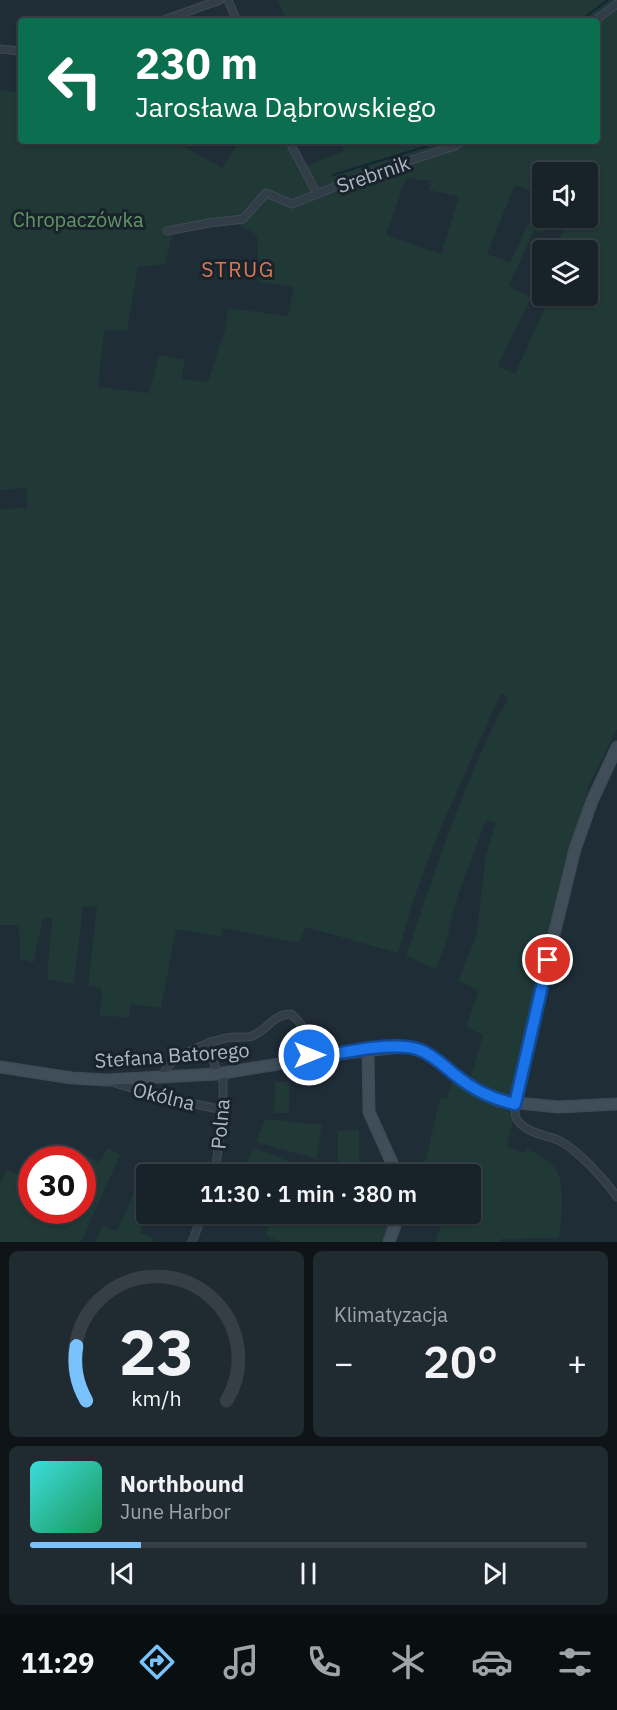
<!DOCTYPE html>
<html lang="pl">
<head>
<meta charset="utf-8">
<style>
	body { margin:0; font-family:"IBM Plex Sans",sans-serif; background:#202a31; color:#f1f3f6; height:100vh; display:flex; flex-direction:column; font-size:22px; white-space:nowrap }
	* { box-sizing:border-box; margin:0 }
	p { font-size:20px; color:#9ea4a8 }
	.icon { flex:none; width:33px; height:33px; fill:none; stroke:currentColor; stroke-width:2; stroke-linecap:round; stroke-linejoin:round }
	.map { position:relative; height:1242px; overflow:hidden }
	.panel { display:flex; flex-direction:column; gap:9px; padding:9px; background:#0d1317; flex:1 }
	.panel>* { flex:none }
	.banner { position:absolute; left:18px; top:18px; width:582px; height:126px; border-radius:6px; box-shadow:0 2px 4px #0004,0 0 0 2px #363f46; background:#0b6e4f; color:#fff; overflow:hidden }
	.fabs { position:absolute; left:532px; top:162px; display:grid; gap:12px }
	.fabs a { display:grid; place-items:center; width:66px; height:66px; border-radius:6px; background:#172229; box-shadow:0 2px 4px #0004,0 0 0 2px #363f46; font-size:30px }
	.speed { position:absolute; left:18px; top:1146px; display:flex; gap:12px; font-size:30px; font-weight:700; text-align:center }
	.speed>* { display:grid; place-content:center; width:78px; height:78px; border-radius:50%; background:#172229; box-shadow:0 2px 4px #0004,0 0 0 2px #363f46; line-height:1 }
	.speed .limit { border:9px solid #d22; background:#fff; color:#111 }
	.pin { position:absolute; display:grid; place-items:center; width:51px; height:51px; color:#fff; margin:-26px; border:3px solid #fff; border-radius:50%; box-shadow:0 2px 6px #0007 }
	.me { position:absolute; width:66px; margin:-33px; rotate:90deg; stroke-linejoin:round; filter:drop-shadow(0 0 4px #0008) }
	.turn { display:flex; align-items:center; gap:21px; height:126px; padding:0 18px; font-size:27px }
	.turn .icon { width:78px; height:78px; stroke-width:2.5 }
	.turn b { display:block; font-size:42px; line-height:51px }
	.big { font-size:45px; font-weight:600; line-height:1.1 }
	.panel .tile { flex:1; display:flex; flex-direction:column; justify-content:center; gap:9px; min-width:0; padding:0 21px; border-radius:9px; background:#202a31 }
	.panel .dial { align-items:center; gap:0 }
	.dial svg { height:156px; overflow:visible; fill:none; stroke:#363f46; stroke-width:7; stroke-linecap:round; text-anchor:middle }
	.dial text { fill:#f1f3f6; stroke:none }
	.song { display:flex; align-items:center; gap:18px }
	.cover { width:72px; height:72px; border-radius:9px; background:linear-gradient(135deg,hsl(180 70% 55%),hsl(150 70% 35%)) }
	.played { height:6px; border-radius:3px; background:linear-gradient(90deg,#7ac2fb 20%,#363f46 20%) }
	.keys { display:flex; justify-content:space-around; direction:ltr }
	.heat { display:flex; justify-content:space-between; align-items:center; font-size:33px; direction:ltr }
	.panel .tiles { flex:1; display:grid; gap:9px; grid-template-columns:1fr 1fr }
	.tile:last-child { grid-column:span 2 }
	.trip { position:absolute; left:136px; top:1164px; width:345px; height:60px; border-radius:6px; background:#172229; box-shadow:0 2px 4px #0004,0 0 0 2px #363f46; font-weight:600; line-height:60px; text-align:center }
	.tabs { display:flex; height:96px; justify-content:space-around; align-items:center; background:#090e10; color:#9ea4a8 }
	.tabs .icon { width:42px; height:42px }
	.tabs .on { color:#7ac2fb }
	.tabs b { font-size:27px; color:#f1f3f6 }
	.map>svg:first-child { display:block }
	.green { fill:#203836; fill-rule:evenodd }
	.lines { fill:none; stroke-linecap:round; stroke-linejoin:round }
	.stream { stroke:#122634; stroke-width:2 }
	.street-casing { stroke:#3f4a54; stroke-width:9 }
	.secondary-casing { stroke:#3f4a54; stroke-width:13 }
	.street { stroke:#323e47; stroke-width:7 }
	.secondary { stroke:#404e5a; stroke-width:10 }
	.route-casing { stroke:#114b97; stroke-width:15 }
	.route { stroke:#1a73e8; stroke-width:10 }
	.labels { text-anchor:middle; dominant-baseline:central; stroke-width:6; stroke-linejoin:round; paint-order:stroke }
	.street-label { font-size:20px; fill:#acb9c4; stroke:#18232b }
	.park-label { font-size:20px; fill:#639566; stroke:#18232b }
	.neighbourhood-label { font-size:21px; letter-spacing:1.5px; fill:#d67755; stroke:#18232b }
</style>
</head>
<body>
<div class="map">
<svg width="617" height="1242" viewBox="0 0 617 1242">
	<rect width="100%" height="100%" fill="#1f2d37"/>
	<!-- green -->
	<g class="green">
		<path d="M 277,0 L 617,0 L 617,729 L 590,783 L 577,825 L 550,930 L 514,1085 L 512,1093 C 498,1101 482,1087 470,1080 L 483,1035 L 466,1027 L 479,990 L 458,981 L 476,937 L 486,854 L 496,823 L 486,820 L 457,898 L 445,946 L 436,969 L 406,956 C 436,869 464,779 508,698 L 501,693 L 438,834 L 414,898 L 398,953 L 305,927 L 299,943 L 223,928 L 221,937 L 176,929 L 161,1008 L 131,1004 L 129,1018 L 99,1015 L 102,1000 L 101,988 L 88,986 L 97,906 L 83,907 L 74,984 L 47,979 L 52,918 L 43,918 L 33,963 L 20,959 L 19,925 L 0,925 L 0,509 L 27,508 L 27,488 L 0,490 L 0,89 L 21,93 L 21,141 L 174,141 L 222,168 L 240,141 L 285,141 L 310,185 L 305,166 L 344,151 L 339,141 L 597,141 L 597,21 L 287,21 ZM 543,172 L 588,172 L 588,218 L 569,218 L 554,250 L 588,250 L 588,296 L 550,296 L 515,374 L 498,366 L 531,297 L 509,286 L 534,231 L 544,233 L 550,218 L 543,218 ZM 406,178 L 431,181 L 429,190 L 459,197 L 441,254 L 386,235 ZM 515,185 L 542,196 L 510,262 L 487,254 ZM 225,223 L 242,226 L 257,235 L 259,282 L 294,287 L 288,316 L 228,308 L 226,326 L 208,382 L 181,379 L 185,360 L 159,355 L 149,393 L 98,387 L 104,331 L 127,330 L 138,267 L 165,264 L 172,235 Z"/>
		<path d="M 453,1079 C 468,1094 487,1105 508,1110 L 513,1120 L 507,1147 L 525,1153 L 527,1149 C 538,1154 548,1159 555,1168 C 566,1182 562,1222 558,1238 L 501,1239 L 501,1242 L 435,1242 L 445,1214 L 471,1214 L 471,1174 L 436,1174 L 438,1166 L 425,1162 L 440,1099 L 447,1098 Z"/>
		<polygon points="275,1082 290,1082 289,1113 274,1113"/>
		<polygon points="265,1119 322,1125 316,1159 256,1142"/>
		<polygon points="359,1130 359,1172 338,1172 338,1131"/>
		<polygon points="108,1148 120,1155 81,1242 0,1242 0,1186 6,1170 31,1180 32,1210 82,1210 83,1160 85,1155 99,1162"/>
		<polygon points="253,1148 324,1174 242,1174"/>
		<polygon points="136,1188 147,1193 147,1214 149,1214 140,1233 154,1239 153,1242 95,1242 103,1225 117,1231"/>
		<polygon points="259,1214 368,1214 390,1222 382,1242 281,1242 265,1235 271,1219"/>
	</g>
	<g class="lines">
		<!-- stream -->
		<g class="stream">
			<polyline points="580,21 608,0"/>
			<polyline points="333,175 444,141"/>
		</g>
		<defs>
			<g id="street">
				<polyline points="228,0 237,21"/>
				<polyline points="161,21 220,0"/>
				<polyline points="594,21 617,4"/>
				<polyline points="0,49 21,51"/>
				<polyline points="289,141 317,194"/>
				<polyline points="167,231 209,223 243,219 266,193 292,204 362,176 455,146 463,141"/>
				<polyline points="209,1042 217,1074"/>
				<path d="M 163,1076 C 167,1056 215,1039 233,1037 C 240,1037 246,1038 252,1036 C 268,1030 273,1014 291,1014 C 308,1028 308,1038 309,1059"/>
				<polyline points="111,1082 162,1097 223,1110"/>
				<path d="M 515,1104 C 515,1113 514,1119 522,1125 C 533,1135 548,1135 560,1141 C 579,1151 605,1180 617,1197"/>
				<polyline points="215,1174 223,1107 223,1073"/>
				<polyline points="192,1242 203,1214"/>
			</g>
			<g id="secondary">
				<polyline points="368,1050 369,1112 397,1174"/>
				<polyline points="0,1067 72,1078 106,1080 217,1074 346,1053 401,1047 415,1048 430,1055 477,1091 498,1101 558,1107 617,1104"/>
				<polyline points="515,1104 537,1004 575,849 592,801 617,747"/>
				<polyline points="389,1242 399,1214"/>
			</g>
		</defs>
		<!-- street casing -->
		<use href="#street" class="street-casing"/>
		<!-- secondary casing -->
		<use href="#secondary" class="secondary-casing"/>
		<!-- street -->
		<use href="#street" class="street"/>
		<!-- secondary -->
		<use href="#secondary" class="secondary"/>
	</g>
	<g class="lines">
		<defs>
			<path id="route" d="M 309,1055 L 309,1059 C 336,1054 395,1040 420,1050 C 433,1055 443,1065 454,1074 C 472,1089 491,1099 515,1104 L 548,960"/>
		</defs>
		<!-- route casing -->
		<use href="#route" class="route-casing"/>
		<!-- route -->
		<use href="#route" class="route"/>
	</g>
	<g class="labels">
		<!-- street labels -->
		<g class="street-label">
			<text transform="translate(373 174) rotate(-19)">Srebrnik</text>
			<text transform="translate(172 1055) rotate(-4)">Stefana Batorego</text>
			<text transform="translate(164 1096) rotate(14)">Okólna</text>
			<text transform="translate(220 1124) rotate(-85)">Polna</text>
		</g>
		<!-- park labels -->
		<g class="park-label">
			<text x="78" y="219">Chropaczówka</text>
		</g>
		<!-- neighbourhood labels -->
		<g class="neighbourhood-label">
			<text x="238" y="269">STRUG</text>
		</g>
	</g>
</svg>
<div class="fabs">
<a><svg class="icon" aria-label="sound" viewBox="0 0 24 24"><path d="M4 9h4l5-4v14l-5-4H4zM17 9q2 3 0 6"/></svg></a>
<a><svg class="icon" aria-label="layers" viewBox="0 0 24 24"><path d="M12 4l9 5-9 5-9-5zM3 14l9 5 9-5"/></svg></a>
</div>
<div class="speed"><div class="limit">30</div></div>
<div class="pin" style="left:548px;top:960px;background:#d93025"><svg class="icon" aria-label="arrive" viewBox="0 0 24 24"><path d="M6 21V4h12l-3 4 3 4H6"/></svg></div>
<svg class="me" style="left:309px;top:1055px" viewBox="-20 -20 40 40"><circle r="17" fill="#1a73e8" stroke="#fff" stroke-width="3"/><path d="M0-11L8 9 0 5-8 9z" fill="#fff"/></svg>
<div class="trip">11:30 · 1 min · 380 m</div>
<div class="banner">
<div class="turn"><svg class="icon" aria-label="left" viewBox="0 0 24 24"><path d="M17 20v-9H6M10 6l-5 5 5 5"/></svg><div><b>230 m</b>Jarosława Dąbrowskiego</div></div>
</div>
</div>
<section class="panel">
<div class="tiles">
<div class="tile dial"><svg viewBox="0 0 100 80">
<path d="M14 69A42 42 0 1 1 86 69"/>
<path d="M14 69A42 42 0 0 1 9 41" stroke="#7ac2fb"/>
<text x="50" y="56" font-size="32" font-weight="700">23</text>
<text x="50" y="72" font-size="11">km/h</text>
</svg></div>
<div class="tile"><p>Klimatyzacja</p>
<div class="heat"><a>−</a><b class="big">20°</b><a>+</a></div>
</div>
<div class="tile">
<div class="song"><i class="cover"></i><div><b>Northbound</b><p>June Harbor</p></div></div>
<div class="played"></div>
<div class="keys"><svg class="icon" aria-label="previous" viewBox="0 0 24 24"><path d="M18 5L8 12l10 7zM5 5v14"/></svg><svg class="icon" aria-label="pause" viewBox="0 0 24 24"><path d="M8 5v14M16 5v14"/></svg><svg class="icon" aria-label="next" viewBox="0 0 24 24"><path d="M6 5l10 7-10 7zM19 5v14"/></svg></div>
</div>
</div>
</section>
<nav class="tabs">
<b>11:29</b>
<svg class="icon on" aria-label="directions" viewBox="0 0 24 24"><path d="M12 3l9 9-9 9-9-9zM9 14v-3h6M13 9l2 2-2 2"/></svg>
<svg class="icon" aria-label="music" viewBox="0 0 24 24"><path d="M9 18V5l10-2v13"/><circle cx="6" cy="18" r="3"/><circle cx="16" cy="16" r="3"/></svg>
<svg class="icon" aria-label="phone" viewBox="0 0 24 24"><path d="M5 4h4l2 5-3 2q2 4 5 5l2-3 5 2v4C11 20 4 13 5 4z"/></svg>
<svg class="icon" aria-label="climate" viewBox="0 0 24 24"><path d="M12 3v18M4 7l16 10M4 17L20 7"/></svg>
<svg class="icon" aria-label="car" viewBox="0 0 24 24"><path d="M5 17H2v-5l4-1 3-4h7l3 4 3 1v5h-3M9 17h6M6 11h13"/><circle cx="7" cy="17" r="2"/><circle cx="17" cy="17" r="2"/></svg>
<svg class="icon" aria-label="filters" viewBox="0 0 24 24"><path d="M4 7h16M4 17h16"/><circle cx="9" cy="7" r="2"/><circle cx="15" cy="17" r="2"/></svg>
</nav>
</body>
</html>
